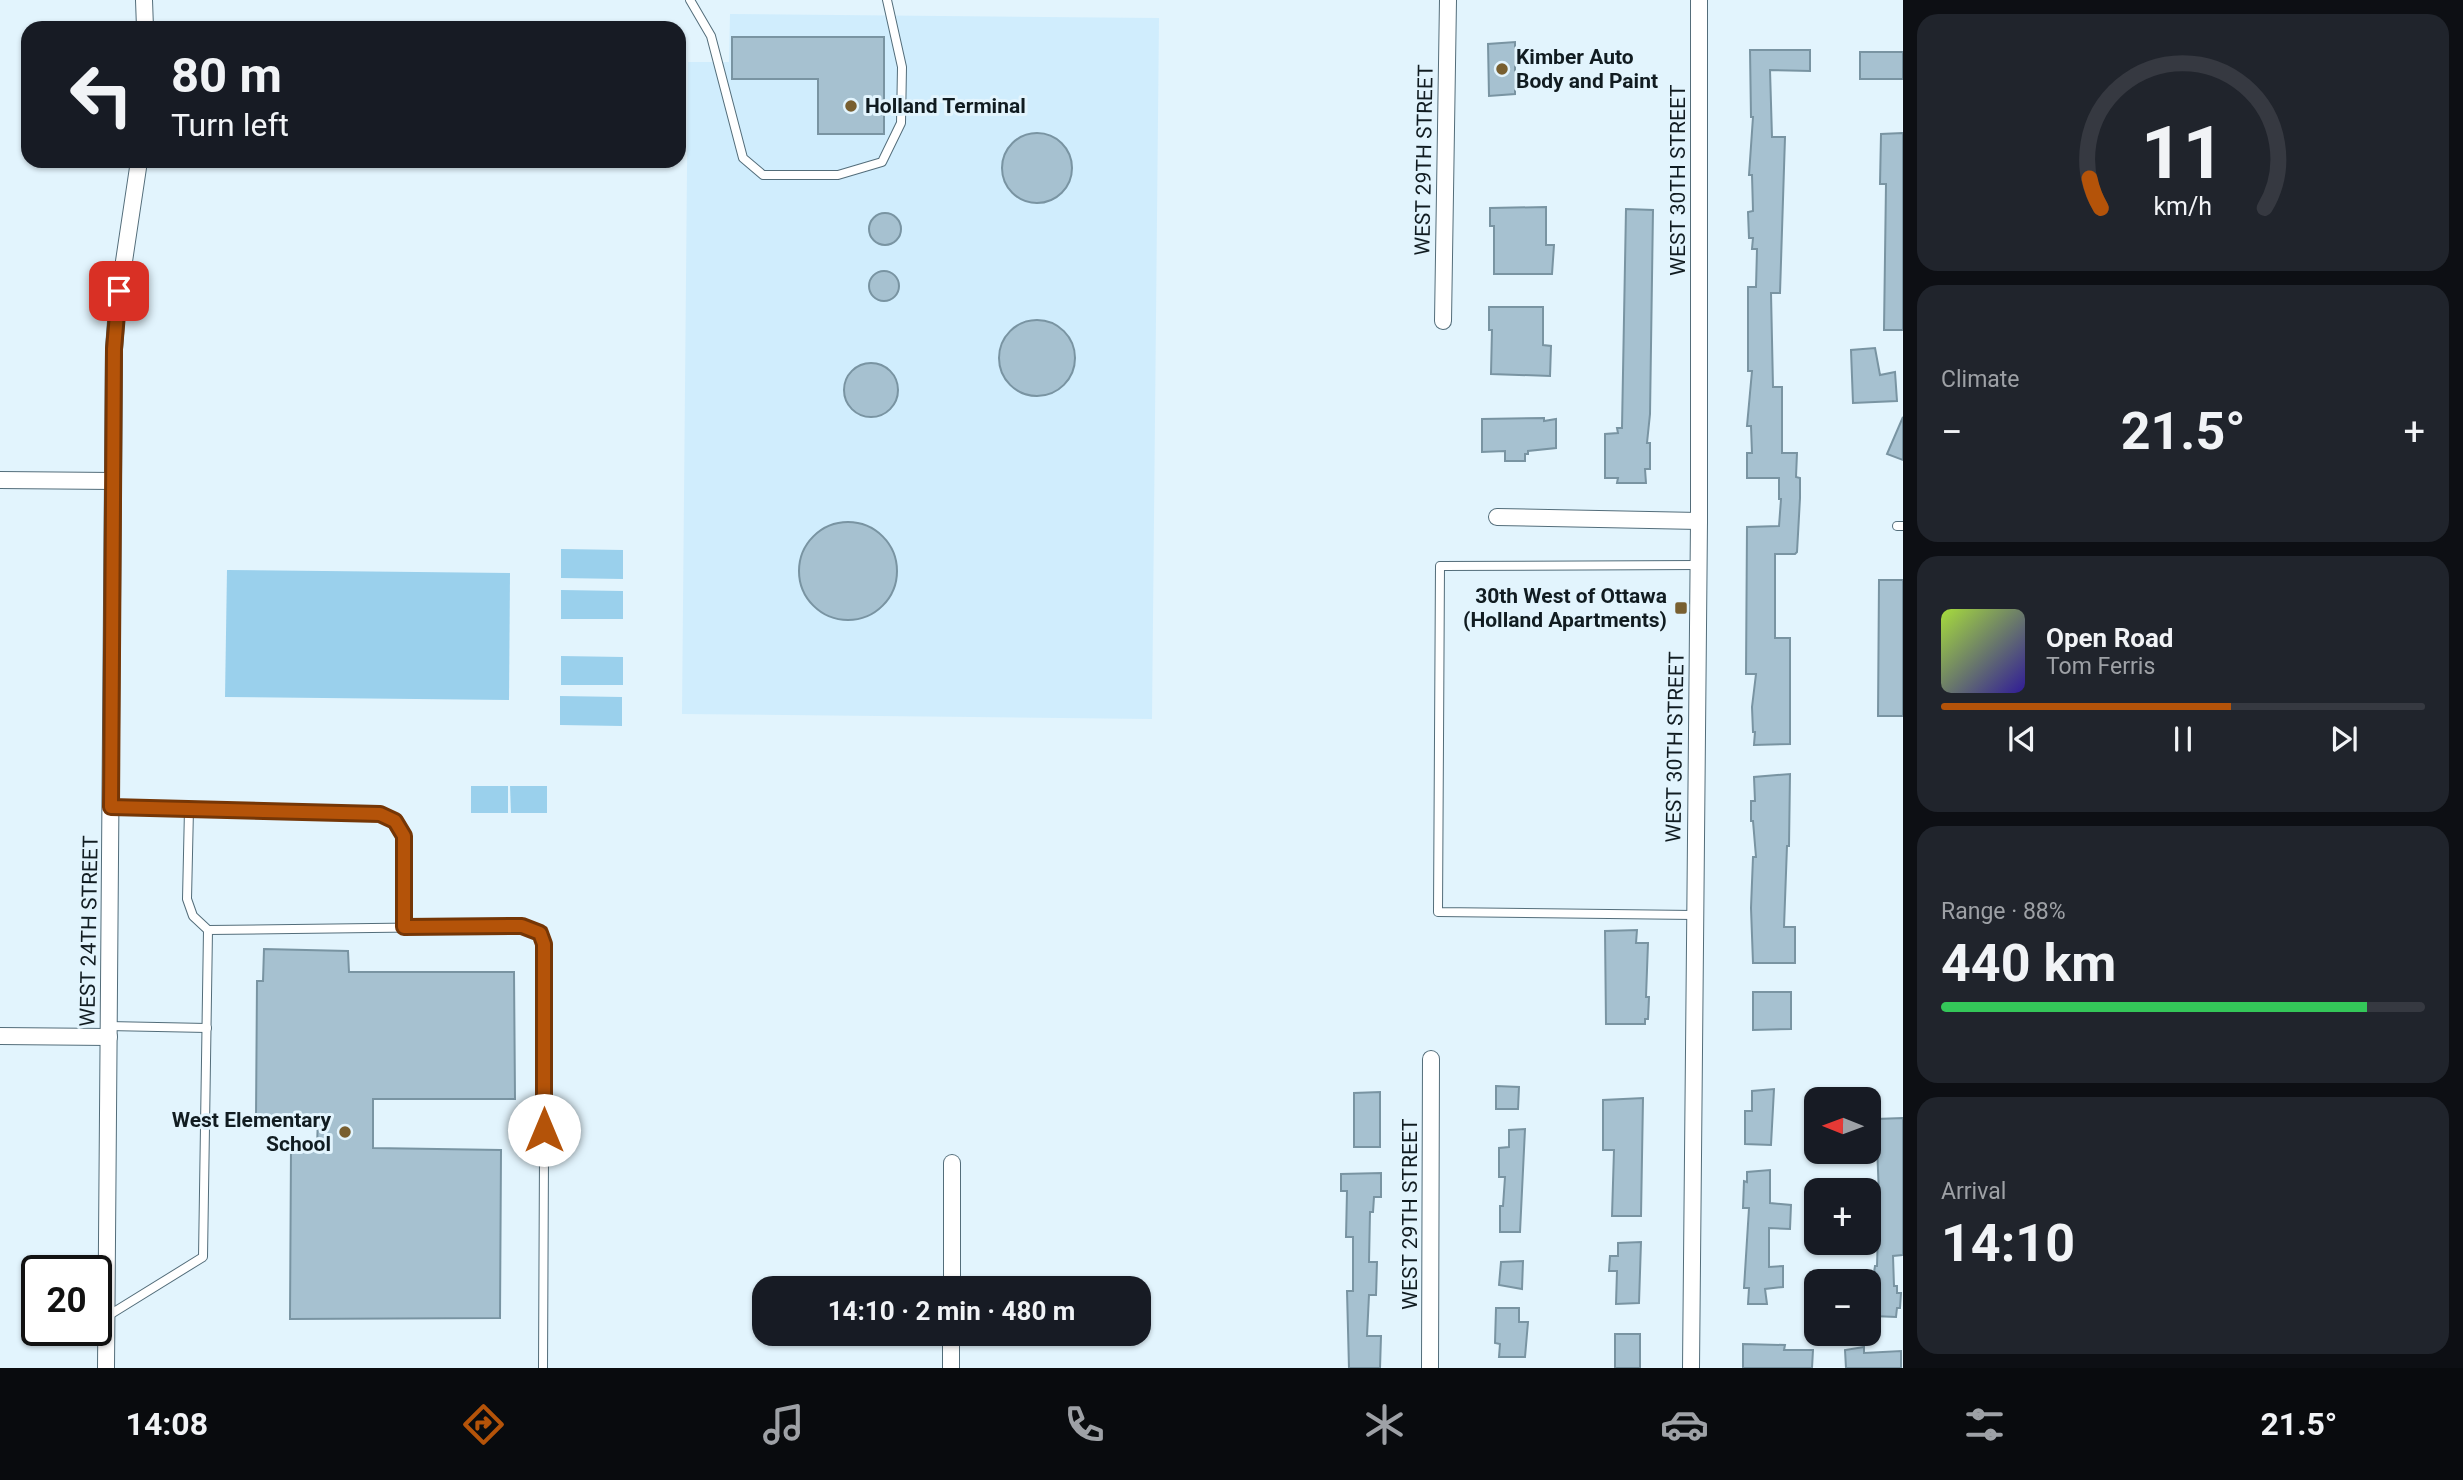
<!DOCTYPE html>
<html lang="en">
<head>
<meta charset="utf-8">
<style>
	body { margin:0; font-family:Roboto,sans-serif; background:#20242c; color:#f1f3f6; height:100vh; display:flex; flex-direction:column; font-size:26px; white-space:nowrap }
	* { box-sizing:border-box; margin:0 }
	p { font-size:23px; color:#9ea1a6 }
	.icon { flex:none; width:38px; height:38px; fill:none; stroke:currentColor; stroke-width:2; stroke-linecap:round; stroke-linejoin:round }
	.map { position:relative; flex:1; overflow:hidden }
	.details { display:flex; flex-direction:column; gap:14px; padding:14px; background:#0d0f14; width:560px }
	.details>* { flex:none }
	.hud { position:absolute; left:21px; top:21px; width:665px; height:147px; border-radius:21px; box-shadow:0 2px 5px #0004; background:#171b24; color:#f1f3f6; overflow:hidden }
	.needle { width:46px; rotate:271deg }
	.fabs { position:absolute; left:1804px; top:1087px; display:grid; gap:14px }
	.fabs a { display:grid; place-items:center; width:77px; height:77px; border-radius:14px; background:#171b24; box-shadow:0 2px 5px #0004; font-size:35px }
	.speed { position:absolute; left:21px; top:1255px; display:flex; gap:14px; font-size:35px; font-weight:700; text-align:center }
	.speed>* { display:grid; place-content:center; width:91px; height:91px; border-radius:50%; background:#171b24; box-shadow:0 2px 5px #0004; line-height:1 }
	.speed .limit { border:4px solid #111; border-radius:10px; background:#fff; color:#111 }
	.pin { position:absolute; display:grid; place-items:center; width:60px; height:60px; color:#fff; margin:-30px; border-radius:14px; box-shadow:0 4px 10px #0006 }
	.me { position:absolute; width:77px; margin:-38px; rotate:0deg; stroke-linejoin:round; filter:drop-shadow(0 0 5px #0008) }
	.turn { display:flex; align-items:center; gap:24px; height:147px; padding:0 35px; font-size:32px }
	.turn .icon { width:91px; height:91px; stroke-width:2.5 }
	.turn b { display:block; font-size:49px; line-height:60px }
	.big { font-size:52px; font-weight:700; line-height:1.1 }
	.details .widget { flex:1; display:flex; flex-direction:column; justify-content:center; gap:10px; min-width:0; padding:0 24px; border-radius:21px; background:#20242c }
	.details .dial { align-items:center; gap:0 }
	.dial svg { height:182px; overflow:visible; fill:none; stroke:#363941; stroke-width:7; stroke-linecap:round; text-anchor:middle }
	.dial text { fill:#f1f3f6; stroke:none }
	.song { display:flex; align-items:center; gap:21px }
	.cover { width:84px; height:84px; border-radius:10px; background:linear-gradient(135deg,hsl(80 70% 55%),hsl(250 70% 35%)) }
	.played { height:7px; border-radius:4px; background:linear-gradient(90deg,#b45309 60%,#363941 60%) }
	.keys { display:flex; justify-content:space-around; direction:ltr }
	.heat { display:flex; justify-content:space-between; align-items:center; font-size:38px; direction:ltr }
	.charge { height:10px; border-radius:5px; background:linear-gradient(90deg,#34c759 88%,#363941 0) }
	.trip { position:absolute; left:752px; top:1276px; width:399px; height:70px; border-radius:21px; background:#171b24; box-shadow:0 2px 5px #0004; font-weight:700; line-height:70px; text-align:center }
	.tab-bar { display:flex; height:112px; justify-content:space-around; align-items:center; background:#090b0e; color:#9ea1a6 }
	.tab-bar .icon { width:49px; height:49px }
	.tab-bar .active { color:#b45309 }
	.tab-bar b { font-size:32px; color:#f1f3f6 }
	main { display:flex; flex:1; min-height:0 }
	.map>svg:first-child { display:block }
	.built { fill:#d0edfd }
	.green { fill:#9ad0ec }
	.building { fill:#a6c1d0; stroke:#7994a2; stroke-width:2 }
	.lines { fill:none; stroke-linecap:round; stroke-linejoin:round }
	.lane-casing { stroke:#536d7a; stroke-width:10 }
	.street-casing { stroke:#536d7a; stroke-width:18 }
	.lane { stroke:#fff; stroke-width:8 }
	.street { stroke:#fff; stroke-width:16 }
	.route-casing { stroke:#753606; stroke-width:18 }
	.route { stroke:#b45309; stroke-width:12 }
	.poi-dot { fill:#785f30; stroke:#e2f4fd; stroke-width:2.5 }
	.labels { text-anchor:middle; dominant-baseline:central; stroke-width:6; stroke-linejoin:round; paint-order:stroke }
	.poi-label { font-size:21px; font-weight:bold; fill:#111c21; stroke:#e2f4fd; text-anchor:start }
	.street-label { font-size:21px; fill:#111c21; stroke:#e2f4fd }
</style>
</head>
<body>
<main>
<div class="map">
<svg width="1903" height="1368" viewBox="0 0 1903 1368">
	<rect width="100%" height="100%" fill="#e2f4fd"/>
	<!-- built -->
	<polygon class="built" points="730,14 1159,18 1152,719 682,714 688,62 729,62"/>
	<!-- green -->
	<g class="green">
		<polygon points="561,549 623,550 623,579 561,578"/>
		<polygon points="227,570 510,573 509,700 225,697"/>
		<polygon points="561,590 623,591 623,619 561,619"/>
		<polygon points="561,656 623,657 623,685 561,685"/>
		<polygon points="560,696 622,697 622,726 560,725"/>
		<rect x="471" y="786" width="37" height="27"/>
		<polygon points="510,786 547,786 547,813 511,813"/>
	</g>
	<!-- building -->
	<g class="building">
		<polygon points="732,37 884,37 884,134 818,134 818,79 732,79"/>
		<polygon points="1515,42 1515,94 1489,96 1488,44"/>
		<polygon points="1750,50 1810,50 1810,71 1770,70 1772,137 1785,137 1780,293 1771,293 1773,387 1782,387 1782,453 1797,453 1796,477 1800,478 1800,498 1797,552 1795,554 1775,554 1775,638 1790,638 1790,744 1754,745 1755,732 1753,732 1752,707 1756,674 1746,674 1747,527 1779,526 1781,499 1779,499 1779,478 1747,478 1747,453 1752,453 1751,426 1747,426 1752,371 1748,371 1748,287 1756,287 1757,249 1752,249 1753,238 1749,238 1748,212 1753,211 1752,175 1749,175 1753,117 1751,117"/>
		<rect x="1860" y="52" width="43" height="27"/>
		<circle cx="1037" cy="168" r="35"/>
		<polygon points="1903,133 1903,330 1884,330 1886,184 1880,184 1881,134"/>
		<polygon points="1546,207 1546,245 1554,245 1552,274 1494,274 1494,226 1490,226 1490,208"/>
		<polygon points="1626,209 1653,210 1650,414 1647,443 1650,443 1650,469 1645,469 1646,483 1617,483 1618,478 1605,478 1605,434 1618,433 1617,428 1622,428"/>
		<circle cx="885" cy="229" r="16"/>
		<circle cx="884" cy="286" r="15"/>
		<polygon points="1489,307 1543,307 1543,345 1551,346 1550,376 1491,374 1492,330 1489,330"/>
		<circle cx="1037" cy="358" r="38"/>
		<polygon points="1875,348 1880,375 1895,372 1897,401 1853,403 1851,350"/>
		<circle cx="871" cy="390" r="27"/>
		<polygon points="1903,417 1903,460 1887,454"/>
		<polygon points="1544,418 1544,421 1556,419 1556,448 1528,451 1528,454 1525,454 1525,461 1505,461 1505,451 1482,452 1482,419"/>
		<circle cx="848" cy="571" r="49"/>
		<polygon points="1879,580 1903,580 1903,716 1878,716"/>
		<polygon points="1790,774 1789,846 1787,846 1784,927 1795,927 1795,963 1753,963 1751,908 1753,857 1756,857 1753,821 1751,821 1751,801 1755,801 1754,777"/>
		<polygon points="1637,930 1636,943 1648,943 1646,997 1649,997 1648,1019 1645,1019 1645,1024 1606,1024 1605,931"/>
		<polygon points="264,949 348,951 349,972 514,972 515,1099 373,1099 373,1148 501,1150 500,1318 290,1319 291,1147 317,1147 318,1116 256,1117 257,981 263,981"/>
		<polygon points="1753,992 1791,992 1791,1029 1753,1030"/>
		<polygon points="1496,1086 1519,1087 1518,1109 1496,1109"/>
		<polygon points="1774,1089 1771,1145 1745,1144 1745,1111 1752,1111 1752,1091"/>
		<polygon points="1380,1092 1380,1147 1354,1147 1354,1093"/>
		<polygon points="1643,1098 1641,1216 1612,1216 1614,1150 1603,1150 1603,1100"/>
		<polygon points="1903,1118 1903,1255 1893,1256 1894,1286 1897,1286 1897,1293 1901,1293 1900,1308 1897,1308 1896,1317 1873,1316 1872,1285 1875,1266 1877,1266 1879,1196 1876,1119"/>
		<polygon points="1525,1129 1520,1232 1500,1232 1500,1206 1503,1206 1505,1177 1499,1177 1499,1148 1509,1147 1509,1130"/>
		<polygon points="1770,1170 1770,1203 1791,1205 1790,1229 1769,1228 1769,1267 1783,1266 1783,1287 1765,1289 1767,1304 1748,1304 1749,1288 1744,1288 1749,1208 1743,1208 1744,1181 1747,1182 1747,1172"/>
		<polygon points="1381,1173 1381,1197 1374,1197 1373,1212 1370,1212 1369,1262 1377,1262 1376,1295 1369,1295 1367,1336 1381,1336 1380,1368 1349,1368 1347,1291 1353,1291 1353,1237 1346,1237 1347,1191 1341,1191 1341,1174"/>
		<polygon points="1641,1242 1639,1303 1616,1304 1617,1271 1609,1271 1610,1256 1618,1256 1618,1243"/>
		<polygon points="1523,1261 1522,1289 1499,1285 1501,1262"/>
		<polygon points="1496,1308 1519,1308 1519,1322 1528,1322 1525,1357 1499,1357 1500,1344 1495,1343"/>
		<rect x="1615" y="1334" width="25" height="34"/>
		<polygon points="1743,1344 1785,1345 1784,1350 1813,1350 1812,1368 1743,1368"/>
		<polygon points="1864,1347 1864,1353 1901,1351 1901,1368 1846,1368 1845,1350"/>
	</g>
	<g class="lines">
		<defs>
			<g id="lane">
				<polyline points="690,0 711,36 743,158 763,175 838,175 882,162 901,123 902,67 887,0"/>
				<polyline points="1897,526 1903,526"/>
				<polyline points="111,807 189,809 187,899 193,916 208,930"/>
				<polyline points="189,809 379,814 395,821 404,836 404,927"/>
				<polyline points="1694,915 1438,912 1440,566 1698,565"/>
				<polyline points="108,1026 207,1028"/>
				<polyline points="106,1317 203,1257 208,930 522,926 540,933 545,944 543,1368"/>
			</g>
			<g id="street">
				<polyline points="144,0 145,28"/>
				<polyline points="1443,321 1448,0"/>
				<polyline points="0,480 113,481"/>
				<polyline points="1497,517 1699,521"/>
				<polyline points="0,1036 109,1037"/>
				<polyline points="952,1288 952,1163"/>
				<polyline points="106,1368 114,349 117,308 139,161"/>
				<polyline points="951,1368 951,1334"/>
				<polyline points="1430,1368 1431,1059"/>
				<polyline points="1691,1368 1699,521 1699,0"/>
			</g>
		</defs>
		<!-- lane casing -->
		<use href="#lane" class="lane-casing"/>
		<!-- street casing -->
		<use href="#street" class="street-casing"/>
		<!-- lane -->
		<use href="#lane" class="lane"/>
		<!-- street -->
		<use href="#street" class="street"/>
	</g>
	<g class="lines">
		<defs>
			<polyline id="route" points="119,291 114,349 111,807 380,814 395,821 404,836 404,927 522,926 540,933 544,944 544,1130"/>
		</defs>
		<!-- route casing -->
		<use href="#route" class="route-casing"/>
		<!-- route -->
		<use href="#route" class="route"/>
	</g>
	<!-- markers -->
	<g class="poi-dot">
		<circle cx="1502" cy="69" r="7"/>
		<circle cx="851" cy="106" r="7"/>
		<rect x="1674" y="601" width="14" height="14" rx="3.5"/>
		<circle cx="345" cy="1132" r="7"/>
	</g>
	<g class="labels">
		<!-- poi labels -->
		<g class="poi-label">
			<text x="1516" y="57">Kimber Auto<tspan x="1516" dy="24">Body and Paint</tspan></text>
			<text x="865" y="106">Holland Terminal</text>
			<text x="1667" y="596" text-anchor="end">30th West of Ottawa<tspan x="1667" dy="24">(Holland Apartments)</tspan></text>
			<text x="331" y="1120" text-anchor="end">West Elementary<tspan x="331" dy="24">School</tspan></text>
		</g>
		<!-- street labels -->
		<g class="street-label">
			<text transform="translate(1424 160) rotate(-89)">WEST 29TH STREET</text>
			<text transform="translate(1678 180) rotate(-90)">WEST 30TH STREET</text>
			<text transform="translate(1675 747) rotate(-89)">WEST 30TH STREET</text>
			<text transform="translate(89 931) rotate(-89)">WEST 24TH STREET</text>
			<text transform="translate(1410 1214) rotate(-90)">WEST 29TH STREET</text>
		</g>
	</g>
</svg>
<div class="fabs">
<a><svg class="needle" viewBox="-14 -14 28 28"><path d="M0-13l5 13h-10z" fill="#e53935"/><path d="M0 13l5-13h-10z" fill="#9ea1a6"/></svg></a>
<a>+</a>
<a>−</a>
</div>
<div class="speed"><div class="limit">20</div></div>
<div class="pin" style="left:119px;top:291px;background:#d93025"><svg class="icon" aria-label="arrive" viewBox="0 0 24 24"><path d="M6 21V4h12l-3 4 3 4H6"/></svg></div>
<svg class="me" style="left:544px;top:1130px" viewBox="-20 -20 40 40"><circle r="19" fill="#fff"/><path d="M0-13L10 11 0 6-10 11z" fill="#b45309"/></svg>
<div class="trip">14:10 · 2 min · 480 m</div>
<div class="hud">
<div class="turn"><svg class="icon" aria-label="left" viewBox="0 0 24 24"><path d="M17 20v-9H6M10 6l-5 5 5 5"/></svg><div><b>80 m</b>Turn left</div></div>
</div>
</div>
<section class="details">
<div class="widget dial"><svg viewBox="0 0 100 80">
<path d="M14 69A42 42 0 1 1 86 69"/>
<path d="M14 69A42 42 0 0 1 9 56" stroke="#b45309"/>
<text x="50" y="56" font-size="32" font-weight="700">11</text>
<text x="50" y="72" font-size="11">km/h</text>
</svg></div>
<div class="widget"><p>Climate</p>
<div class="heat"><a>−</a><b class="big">21.5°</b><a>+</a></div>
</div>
<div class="widget">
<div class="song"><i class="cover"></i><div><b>Open Road</b><p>Tom Ferris</p></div></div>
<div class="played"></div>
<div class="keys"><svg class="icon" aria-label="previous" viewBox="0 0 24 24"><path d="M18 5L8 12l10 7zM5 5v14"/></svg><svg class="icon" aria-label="pause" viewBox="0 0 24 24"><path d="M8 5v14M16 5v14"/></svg><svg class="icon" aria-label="next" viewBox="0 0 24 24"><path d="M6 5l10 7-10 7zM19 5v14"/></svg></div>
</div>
<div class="widget"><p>Range · 88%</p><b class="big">440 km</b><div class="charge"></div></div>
<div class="widget"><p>Arrival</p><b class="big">14:10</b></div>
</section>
</main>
<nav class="tab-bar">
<b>14:08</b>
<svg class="icon active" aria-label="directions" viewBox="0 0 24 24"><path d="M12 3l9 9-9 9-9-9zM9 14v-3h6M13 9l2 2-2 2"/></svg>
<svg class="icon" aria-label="music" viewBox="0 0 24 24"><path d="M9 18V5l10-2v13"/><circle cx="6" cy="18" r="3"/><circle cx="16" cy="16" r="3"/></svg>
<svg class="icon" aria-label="phone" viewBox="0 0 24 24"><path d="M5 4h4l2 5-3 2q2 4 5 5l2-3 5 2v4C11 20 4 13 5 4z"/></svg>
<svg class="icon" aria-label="climate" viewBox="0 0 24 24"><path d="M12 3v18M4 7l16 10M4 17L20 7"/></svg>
<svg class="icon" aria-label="car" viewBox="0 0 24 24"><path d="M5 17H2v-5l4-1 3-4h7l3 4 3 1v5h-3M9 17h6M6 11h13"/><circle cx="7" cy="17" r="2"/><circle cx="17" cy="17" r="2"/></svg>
<svg class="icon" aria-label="filters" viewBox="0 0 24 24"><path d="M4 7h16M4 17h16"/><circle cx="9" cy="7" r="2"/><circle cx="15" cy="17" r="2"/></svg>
<b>21.5°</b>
</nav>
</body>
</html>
